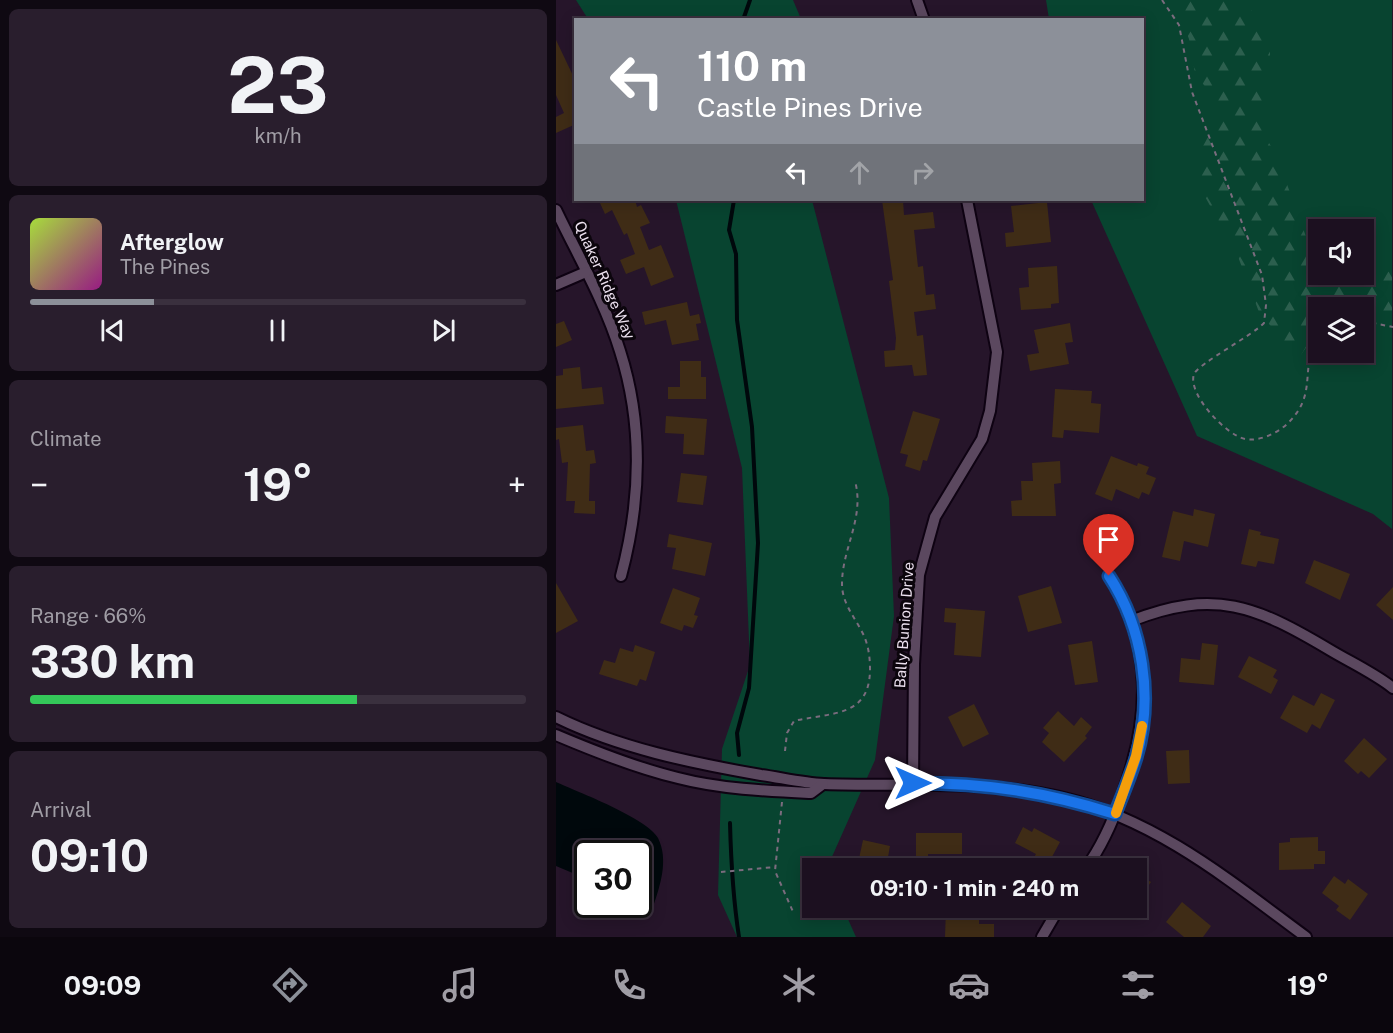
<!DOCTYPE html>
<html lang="en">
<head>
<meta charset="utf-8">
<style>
	body { margin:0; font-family:"Public Sans",sans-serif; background:#291e2d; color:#f1f3f6; height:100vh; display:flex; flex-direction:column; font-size:22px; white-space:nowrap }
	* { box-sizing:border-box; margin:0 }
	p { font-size:20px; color:#a09da5 }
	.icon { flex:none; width:33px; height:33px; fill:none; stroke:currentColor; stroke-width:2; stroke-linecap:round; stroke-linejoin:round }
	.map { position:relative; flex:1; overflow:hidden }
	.details { display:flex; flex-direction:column; gap:9px; padding:9px; background:#0f0912; width:556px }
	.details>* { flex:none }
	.guide { position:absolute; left:18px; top:18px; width:570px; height:183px; border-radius:0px; box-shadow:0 3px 15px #0003,0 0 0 2px #3a303e; background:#8c9099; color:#fff; overflow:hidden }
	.buttons { position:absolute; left:752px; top:219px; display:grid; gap:12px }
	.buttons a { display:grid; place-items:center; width:66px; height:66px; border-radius:0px; background:#1c1020; box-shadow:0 3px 15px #0003,0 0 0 2px #3a303e; font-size:30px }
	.speed { position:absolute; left:18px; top:840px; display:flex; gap:12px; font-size:30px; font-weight:700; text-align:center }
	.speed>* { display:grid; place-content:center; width:78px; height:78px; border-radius:50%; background:#1c1020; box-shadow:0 3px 15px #0003,0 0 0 2px #3a303e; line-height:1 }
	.speed .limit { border:3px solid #111; border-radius:9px; background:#fff; color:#111 }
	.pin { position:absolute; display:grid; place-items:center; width:51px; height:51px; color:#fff; margin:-62px -26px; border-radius:50% 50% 50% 0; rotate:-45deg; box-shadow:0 0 6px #0007 }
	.pin .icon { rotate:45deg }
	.me { position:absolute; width:66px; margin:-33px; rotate:90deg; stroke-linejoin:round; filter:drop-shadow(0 0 4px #0008) }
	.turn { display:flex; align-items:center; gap:21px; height:126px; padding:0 24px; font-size:27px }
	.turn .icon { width:78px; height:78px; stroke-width:2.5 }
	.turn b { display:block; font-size:42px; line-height:51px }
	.lanes { display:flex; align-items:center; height:57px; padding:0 24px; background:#0003; justify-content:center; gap:30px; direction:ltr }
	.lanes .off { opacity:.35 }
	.big { font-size:45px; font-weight:700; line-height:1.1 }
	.details .card { flex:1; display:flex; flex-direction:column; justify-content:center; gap:9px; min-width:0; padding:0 21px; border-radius:9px; background:#291e2d }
	.details .dial { align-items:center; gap:0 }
	.dial b { font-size:78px; line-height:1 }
	.song { display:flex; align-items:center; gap:18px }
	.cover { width:72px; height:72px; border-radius:9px; background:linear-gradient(135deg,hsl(80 70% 55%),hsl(310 70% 35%)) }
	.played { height:6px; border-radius:3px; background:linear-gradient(90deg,#8c9099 25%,#3a303e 25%) }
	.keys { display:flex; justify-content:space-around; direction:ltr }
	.heat { display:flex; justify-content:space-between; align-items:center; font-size:33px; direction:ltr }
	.charge { height:9px; border-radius:4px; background:linear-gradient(90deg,#34c759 66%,#3a303e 0) }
	.trip { position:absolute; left:246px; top:858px; width:345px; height:60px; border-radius:0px; background:#1c1020; box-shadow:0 3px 15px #0003,0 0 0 2px #3a303e; font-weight:700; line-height:60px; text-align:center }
	.menu { display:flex; height:96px; justify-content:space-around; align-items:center; background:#0b060d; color:#a09da5 }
	.menu .icon { width:42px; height:42px }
	.menu .on { color:#8c9099 }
	.menu b { font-size:27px; color:#f1f3f6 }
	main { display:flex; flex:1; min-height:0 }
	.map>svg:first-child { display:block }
	.grass { fill:#084430; fill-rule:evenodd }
	.forest { fill:url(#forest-firs) }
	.water { fill:#00080c }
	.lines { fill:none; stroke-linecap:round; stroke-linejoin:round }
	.stream { stroke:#00080c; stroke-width:4 }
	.building { fill:#3f2c16 }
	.street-casing { stroke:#0e0212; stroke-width:14 }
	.path { stroke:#7b6c7e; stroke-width:2; stroke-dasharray:4.5 4.5; stroke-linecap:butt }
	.street { stroke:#5b485f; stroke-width:10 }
	.route-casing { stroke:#114b97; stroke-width:15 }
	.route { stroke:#1a73e8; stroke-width:10 }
	.slow { stroke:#f59e0b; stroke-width:10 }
	.labels { text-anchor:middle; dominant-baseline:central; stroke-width:6; stroke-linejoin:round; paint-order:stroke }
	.street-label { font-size:15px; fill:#ece1ef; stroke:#0b050c }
</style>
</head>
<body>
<main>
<section class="details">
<div class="card dial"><b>23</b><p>km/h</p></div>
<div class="card">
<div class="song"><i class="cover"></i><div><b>Afterglow</b><p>The Pines</p></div></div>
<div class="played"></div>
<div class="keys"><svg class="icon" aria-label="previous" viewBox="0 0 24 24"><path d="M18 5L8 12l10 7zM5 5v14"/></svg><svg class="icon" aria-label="pause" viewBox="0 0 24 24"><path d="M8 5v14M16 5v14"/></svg><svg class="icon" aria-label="next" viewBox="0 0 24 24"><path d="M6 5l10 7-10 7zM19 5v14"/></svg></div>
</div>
<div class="card"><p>Climate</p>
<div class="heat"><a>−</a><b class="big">19°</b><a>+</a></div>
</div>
<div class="card"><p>Range · 66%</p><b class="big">330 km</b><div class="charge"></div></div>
<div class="card"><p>Arrival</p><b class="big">09:10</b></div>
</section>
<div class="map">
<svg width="837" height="937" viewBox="0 0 837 937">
	<defs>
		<pattern id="forest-firs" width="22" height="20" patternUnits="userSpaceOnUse" patternTransform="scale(1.5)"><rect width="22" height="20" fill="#084430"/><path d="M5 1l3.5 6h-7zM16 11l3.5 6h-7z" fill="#2c5f4e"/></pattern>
	</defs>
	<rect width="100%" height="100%" fill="#26152a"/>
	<!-- grass -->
	<g class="grass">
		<polygon points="20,0 237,0 245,19 32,19"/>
		<path d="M 490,0 L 836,0 L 836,529 L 817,514 L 641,436 L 535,200 L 586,200 L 586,20 L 493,19 ZM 762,230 L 807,230 L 807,274 L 762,274 ZM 762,308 L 807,308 L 807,352 L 762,352 Z"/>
		<polygon points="120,200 256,200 333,498 338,616 319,760 271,868 256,868 256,908 287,908 300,937 181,937 162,895 166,749 194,665 186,468"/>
	</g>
	<!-- forest -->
	<polygon class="forest" points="613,0 689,0 704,24 714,49 714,68 703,118 708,135 720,154 753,245 762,254 762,274 807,274 807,267 836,272 836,323 807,316 807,308 762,308 762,331 741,360 730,360 718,330 703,312 681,254 647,193 644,166 646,148 657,128 659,100 639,73 633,39 624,15"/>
	<!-- water -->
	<path class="water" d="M 0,782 C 22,792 91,818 102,838 C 113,860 104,886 97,907 L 89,911 L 67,905 L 82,904 L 82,854 L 32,854 L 31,879 L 0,866 Z"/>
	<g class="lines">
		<!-- stream -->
		<g class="stream">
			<polyline points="187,20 194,0"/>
			<polyline points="178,200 173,230 180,254 181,320 196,427 202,543 193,688 181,733 183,755"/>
			<path d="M 174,823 C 175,862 177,898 183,937"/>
		</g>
	</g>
	<!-- building -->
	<g class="building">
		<polygon points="0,40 20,82 20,124 0,133 0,117 8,113 0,95"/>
		<polygon points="51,200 79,200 81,207 85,205 94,223 84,227 93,250 105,245 118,277 95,286 88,267 70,274 64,260 79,254 71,233 68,235 56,210 49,214 44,203"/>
		<polygon points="326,200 347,200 348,215 377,212 379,228 358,230 362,267 367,266 370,295 378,294 380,309 358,312 361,336 367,335 371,375 358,376 356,365 329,367 328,351 339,350 340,338 333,281 337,280"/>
		<polygon points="491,202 495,242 450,247 449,233 458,232 455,206"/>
		<polygon points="501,266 503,303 495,304 495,308 465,310 463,288 473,287 472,268"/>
		<polygon points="131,302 134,316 143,314 145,323 140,324 143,340 116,345 110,320 89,325 86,312"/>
		<polygon points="8,321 16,340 0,347 0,324"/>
		<polygon points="514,323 517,342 509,343 513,364 474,371 471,355 483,353 478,330"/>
		<polygon points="124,361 145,361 145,377 150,377 150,399 112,399 112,387 124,387"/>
		<polygon points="24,367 26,389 46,387 48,404 0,409 0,376 7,375 7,369"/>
		<polygon points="499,389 536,391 535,403 545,404 543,433 508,430 507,438 496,437"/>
		<polygon points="357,411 384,419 371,461 367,460 364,471 349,466 352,455 344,453"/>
		<polygon points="110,416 151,419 148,455 127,454 128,434 109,433"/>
		<polygon points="27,425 30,451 38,450 40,463 34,464 33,501 39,501 39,514 18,513 19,501 10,501 12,462 6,463 3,439 0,440 0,428"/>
		<polygon points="555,456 581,466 582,463 593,467 590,474 600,478 593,495 586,492 583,499 560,489 556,501 539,494"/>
		<polygon points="504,461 505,483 498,484 500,516 456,516 455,501 466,500 465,481 477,481 476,463"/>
		<polygon points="125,473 151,476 147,505 121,502"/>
		<polygon points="638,509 659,514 652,547 628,541 624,561 606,557 617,511 637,516"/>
		<polygon points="693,529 705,532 704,535 723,539 718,564 702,561 700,567 685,564"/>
		<polygon points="113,534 156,543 149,576 116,569 120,548 111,547"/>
		<polygon points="758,560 794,574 784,600 749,583"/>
		<polygon points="0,583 22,621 0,633"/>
		<polygon points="495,586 506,623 472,632 462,596"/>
		<polygon points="837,587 837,620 820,605"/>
		<polygon points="117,588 144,598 138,615 142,616 137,628 128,625 126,631 104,623"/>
		<polygon points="389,608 429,611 425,657 398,655 400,623 388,622"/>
		<polygon points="536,641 542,682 519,685 512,645"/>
		<polygon points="646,643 662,645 658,685 623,682 625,658 644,660"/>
		<polygon points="79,645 99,652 90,681 84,679 81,686 43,674 48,660 59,663 64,648 77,652"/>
		<polygon points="693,656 721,670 717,677 722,680 715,694 682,677"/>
		<polygon points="765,693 779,700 764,729 756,724 751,733 724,718 737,695 758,706"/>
		<polygon points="418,704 433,734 407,747 392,717"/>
		<polygon points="502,711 518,726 525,717 536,727 529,736 531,738 508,762 486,742 493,733 487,728"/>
		<polygon points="808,738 831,759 813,778 805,771 802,774 788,761"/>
		<polygon points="633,750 634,783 612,784 610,751"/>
		<polygon points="467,827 476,832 478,828 504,842 490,868 472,868 480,854 459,843"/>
		<polygon points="360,833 406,833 406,854 372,854 372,862 360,862"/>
		<polygon points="762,837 762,851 769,851 769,864 758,864 758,869 723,870 723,843 734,842 734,838"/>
		<polygon points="307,840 334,846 330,868 301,868"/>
		<polygon points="580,873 595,882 580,904"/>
		<polygon points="778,876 789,884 792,879 812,894 794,920 780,910 783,906 766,893"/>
		<polygon points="626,902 655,926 647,937 628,937 610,922"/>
		<polygon points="390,908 423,908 423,924 438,924 438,937 389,937"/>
	</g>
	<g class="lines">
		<defs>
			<g id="street">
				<polyline points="361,0 368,20"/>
				<path d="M 0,210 C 22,256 49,302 64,351 C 88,426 85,501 65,576"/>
				<polyline points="0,285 30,272"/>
				<path d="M 575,621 C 659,588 700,606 774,650 C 794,662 818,673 837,688"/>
				<path d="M 0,717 C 63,748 136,763 205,775 C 226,778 247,783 268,784 C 349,787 428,779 508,798 C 601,820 674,881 750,937"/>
				<path d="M 0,735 C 40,752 80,768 122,778 C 164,789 211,791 255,793 L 267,784"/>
				<polyline points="357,783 358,664 363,575 379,517 426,439 434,411 441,352 411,200"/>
				<path d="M 530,868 C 546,846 557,821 566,795 C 594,719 598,647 553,576"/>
				<polyline points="486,937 503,908"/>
			</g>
		</defs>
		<!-- street casing -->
		<use href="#street" class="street-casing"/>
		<!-- path -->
		<g class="path">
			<path d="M 606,0 L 623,25 L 636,92 L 706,275 L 710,305 L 708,323 C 697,335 642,364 638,374 C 631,394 670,435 689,439 C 704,442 724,432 734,421 C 762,392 743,366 762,341"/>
			<polyline points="807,321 837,327"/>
			<path d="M 229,751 L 231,733 L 238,721 C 275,712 314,718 314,669 C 314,656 312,642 305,630 C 297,615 286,602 286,584 C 286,548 309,518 299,481"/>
			<polyline points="226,802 219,871 238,914"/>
			<polyline points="165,872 219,867"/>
		</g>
		<!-- street -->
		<use href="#street" class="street"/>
	</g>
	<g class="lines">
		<defs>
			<path id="route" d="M 357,783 C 430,783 490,792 559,814 C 566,796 574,777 580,758 C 598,698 587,628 553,576"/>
		</defs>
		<!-- route casing -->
		<use href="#route" class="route-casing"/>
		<!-- route -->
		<use href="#route" class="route"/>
		<!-- slow -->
		<polyline class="slow" points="560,813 580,756 586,726"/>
	</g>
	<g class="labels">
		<!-- street labels -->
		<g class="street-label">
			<text transform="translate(49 280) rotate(66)">Quaker Ridge Way</text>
			<text transform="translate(348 625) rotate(-86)">Bally Bunion Drive</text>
		</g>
	</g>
</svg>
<div class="buttons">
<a><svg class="icon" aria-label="sound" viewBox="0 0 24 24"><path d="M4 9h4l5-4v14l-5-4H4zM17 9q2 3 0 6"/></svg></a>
<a><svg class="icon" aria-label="layers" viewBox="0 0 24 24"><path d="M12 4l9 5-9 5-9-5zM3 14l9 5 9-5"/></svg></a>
</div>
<div class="speed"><div class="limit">30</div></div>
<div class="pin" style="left:553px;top:576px;background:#d93025"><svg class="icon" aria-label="arrive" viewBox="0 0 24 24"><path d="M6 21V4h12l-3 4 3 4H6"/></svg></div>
<svg class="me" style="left:357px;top:783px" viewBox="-20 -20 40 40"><path d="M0-17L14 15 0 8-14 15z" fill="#1a73e8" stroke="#fff" stroke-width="4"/></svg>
<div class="trip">09:10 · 1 min · 240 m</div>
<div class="guide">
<div class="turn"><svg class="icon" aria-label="left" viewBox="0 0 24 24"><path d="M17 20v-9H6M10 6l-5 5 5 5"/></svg><div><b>110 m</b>Castle Pines Drive</div></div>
<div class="lanes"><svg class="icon" aria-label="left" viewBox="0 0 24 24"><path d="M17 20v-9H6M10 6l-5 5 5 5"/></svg><svg class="icon off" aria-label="ahead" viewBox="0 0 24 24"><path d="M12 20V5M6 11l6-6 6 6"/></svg><svg class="icon off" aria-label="right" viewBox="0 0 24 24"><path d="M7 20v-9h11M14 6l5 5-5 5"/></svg></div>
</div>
</div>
</main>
<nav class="menu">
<b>09:09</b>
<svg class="icon on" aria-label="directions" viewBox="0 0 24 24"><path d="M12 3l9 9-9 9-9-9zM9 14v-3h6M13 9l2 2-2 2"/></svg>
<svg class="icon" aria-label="music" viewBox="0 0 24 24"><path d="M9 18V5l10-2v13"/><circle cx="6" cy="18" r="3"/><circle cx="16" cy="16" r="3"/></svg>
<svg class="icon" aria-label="phone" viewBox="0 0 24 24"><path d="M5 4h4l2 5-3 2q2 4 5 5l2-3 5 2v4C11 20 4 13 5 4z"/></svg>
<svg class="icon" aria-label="climate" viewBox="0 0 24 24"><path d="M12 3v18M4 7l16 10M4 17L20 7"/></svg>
<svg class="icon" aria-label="car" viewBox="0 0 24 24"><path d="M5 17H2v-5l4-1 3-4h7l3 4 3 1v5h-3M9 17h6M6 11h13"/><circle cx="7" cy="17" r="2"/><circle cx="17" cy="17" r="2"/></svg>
<svg class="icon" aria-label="filters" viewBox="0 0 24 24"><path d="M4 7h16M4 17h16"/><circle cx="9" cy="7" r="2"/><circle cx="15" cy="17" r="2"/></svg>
<b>19°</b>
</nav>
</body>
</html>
